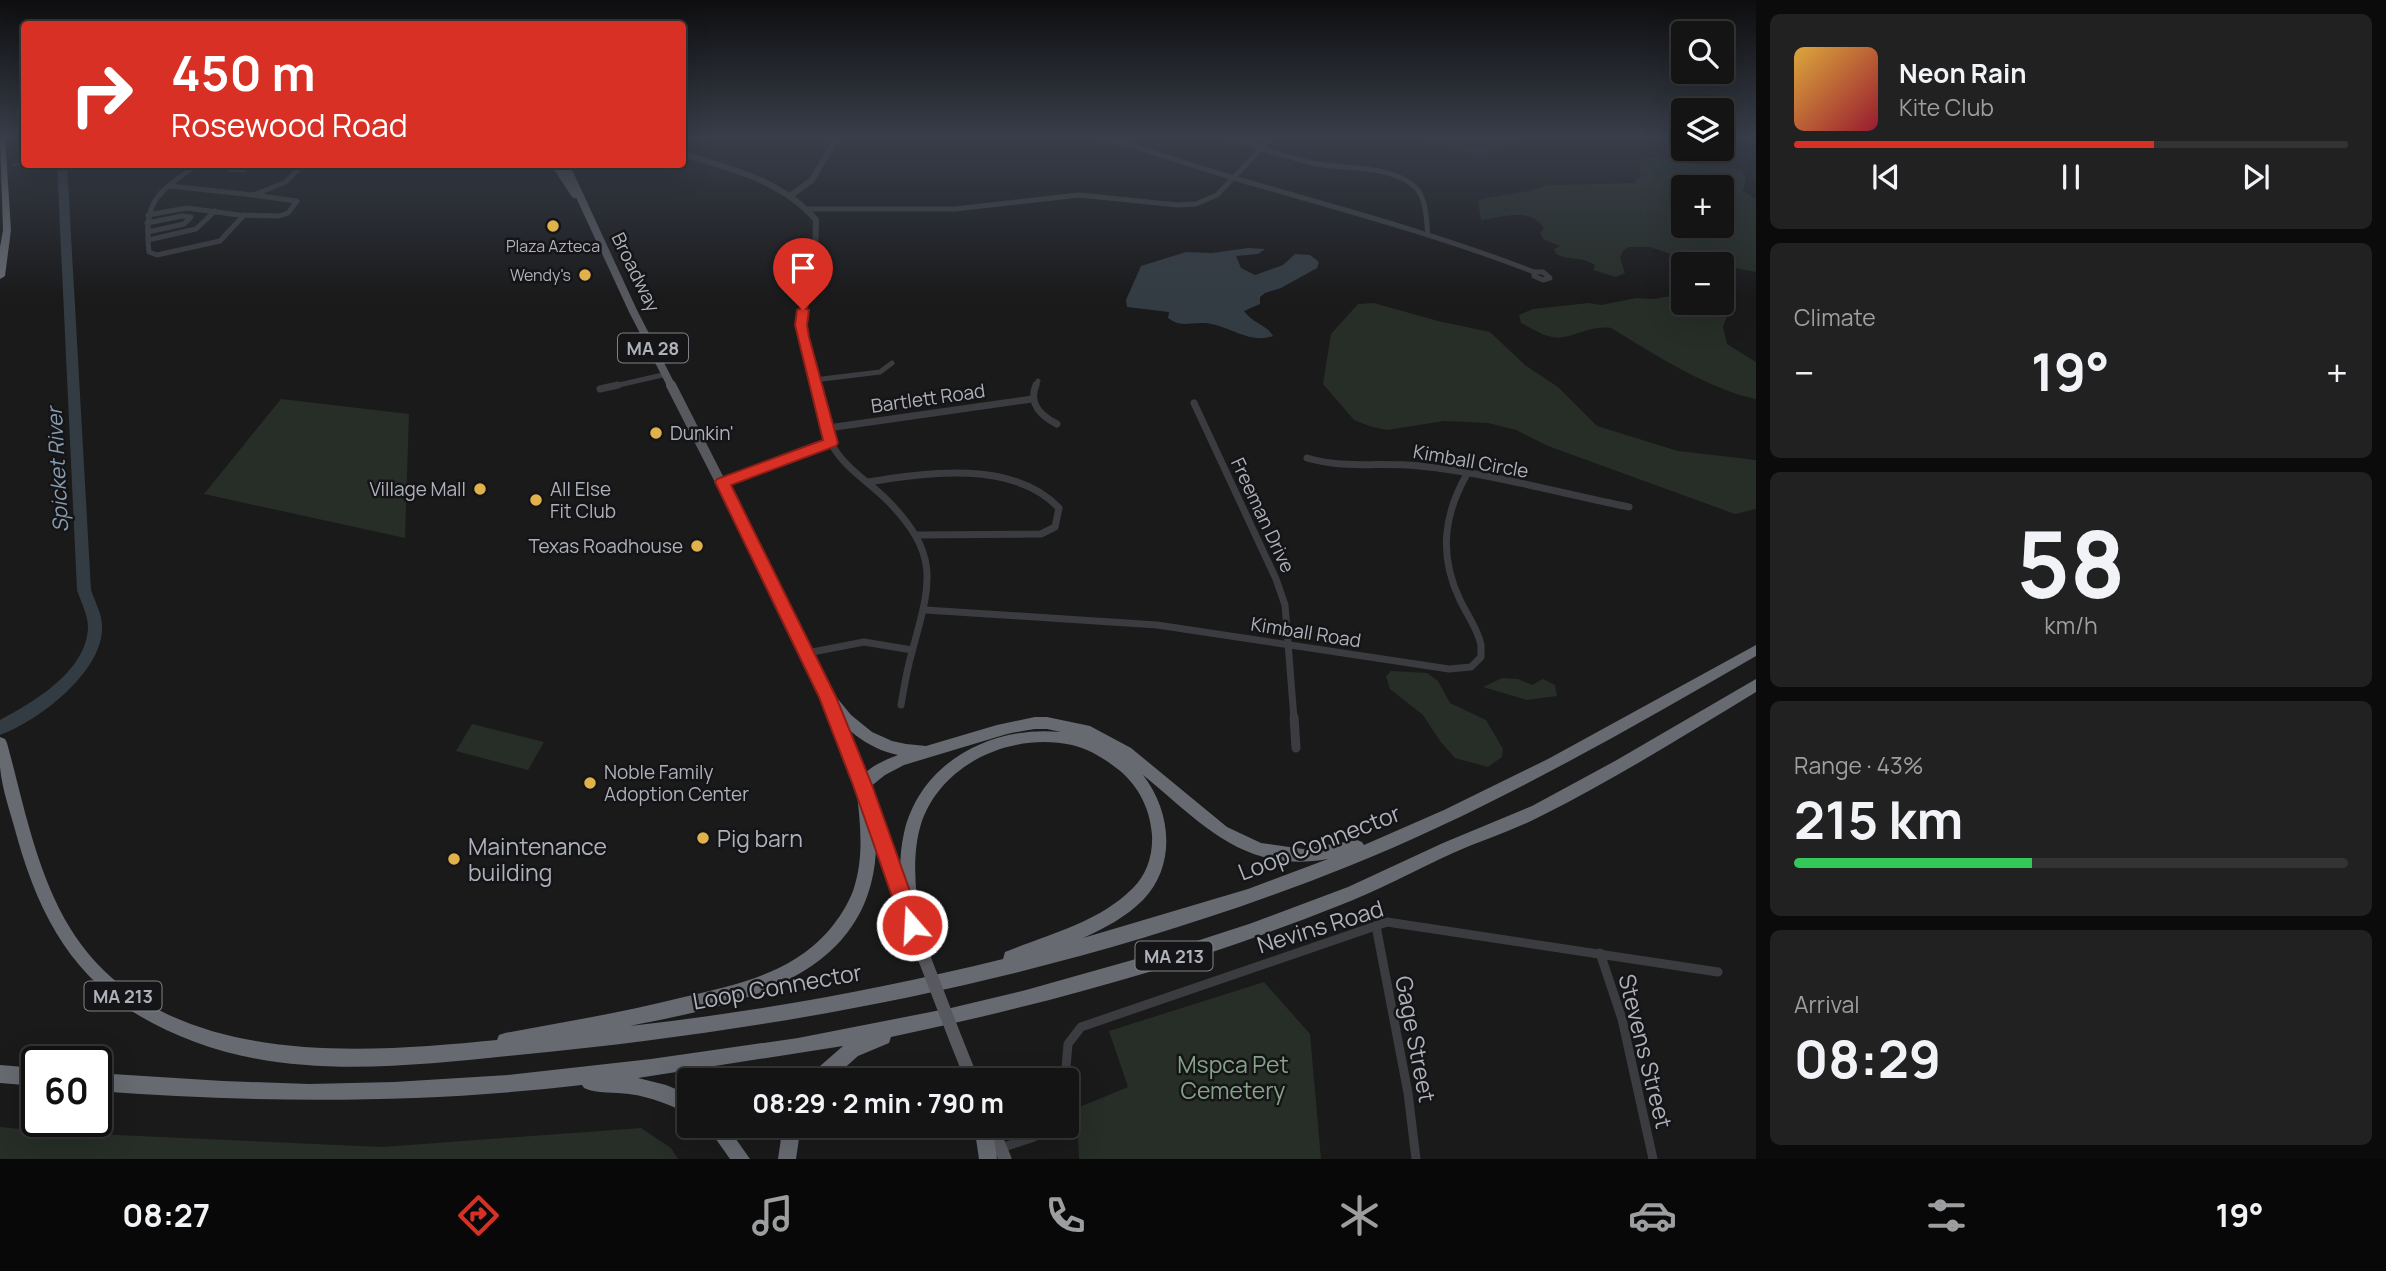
<!DOCTYPE html>
<html lang="en">
<head>
<meta charset="utf-8">
<style>
	body { margin:0; font-family:Manrope,sans-serif; background:#212122; color:#f1f3f6; height:100vh; display:flex; flex-direction:column; font-size:26px; white-space:nowrap }
	* { box-sizing:border-box; margin:0 }
	p { font-size:23px; color:#9d9ea0 }
	.icon { flex:none; width:38px; height:38px; fill:none; stroke:currentColor; stroke-width:2; stroke-linecap:round; stroke-linejoin:round }
	.map { position:relative; flex:1; overflow:hidden }
	.panel { display:flex; flex-direction:column; gap:14px; padding:14px; background:#0b0b0b; width:630px }
	.panel>* { flex:none }
	.hud { position:absolute; left:21px; top:21px; width:665px; height:147px; border-radius:7px; box-shadow:0 7px 28px #0002,0 0 0 2px #333334; background:#d93025; color:#fff; overflow:hidden }
	.controls { position:absolute; left:1671px; top:21px; display:grid; gap:14px }
	.controls a { display:grid; place-items:center; width:63px; height:63px; border-radius:7px; background:#141414; box-shadow:0 7px 28px #0002,0 0 0 2px #333334; font-size:35px }
	.speed { position:absolute; left:21px; top:1046px; display:flex; gap:14px; font-size:35px; font-weight:700; text-align:center }
	.speed>* { display:grid; place-content:center; width:91px; height:91px; border-radius:50%; background:#141414; box-shadow:0 7px 28px #0002,0 0 0 2px #333334; line-height:1 }
	.speed .limit { border:4px solid #111; border-radius:10px; background:#fff; color:#111 }
	.pin { position:absolute; display:grid; place-items:center; width:60px; height:60px; color:#fff; margin:-72px -30px; border-radius:50% 50% 50% 0; rotate:-45deg; box-shadow:0 0 7px #0007 }
	.pin .icon { rotate:45deg }
	.me { position:absolute; width:77px; margin:-38px; rotate:341deg; stroke-linejoin:round; filter:drop-shadow(0 0 5px #0008) }
	.turn { display:flex; align-items:center; gap:24px; height:147px; padding:0 35px; font-size:32px }
	.turn .icon { width:91px; height:91px; stroke-width:2.5 }
	.turn b { display:block; font-size:49px; line-height:60px }
	.big { font-size:52px; font-weight:700; line-height:1.1 }
	.panel .tile { flex:1; display:flex; flex-direction:column; justify-content:center; gap:10px; min-width:0; padding:0 24px; border-radius:10px; background:#212122 }
	.panel .dial { align-items:center; gap:0 }
	.dial b { font-size:91px; line-height:1 }
	.song { display:flex; align-items:center; gap:21px }
	.cover { width:84px; height:84px; border-radius:10px; background:linear-gradient(135deg,hsl(40 70% 55%),hsl(350 70% 35%)) }
	.played { height:7px; border-radius:4px; background:linear-gradient(90deg,#d93025 65%,#333334 65%) }
	.keys { display:flex; justify-content:space-around; direction:ltr }
	.heat { display:flex; justify-content:space-between; align-items:center; font-size:38px; direction:ltr }
	.charge { height:10px; border-radius:5px; background:linear-gradient(90deg,#34c759 43%,#333334 0) }
	.trip { position:absolute; left:677px; top:1068px; width:402px; height:70px; border-radius:7px; background:#141414; box-shadow:0 7px 28px #0002,0 0 0 2px #333334; font-weight:700; line-height:70px; text-align:center }
	.menu { display:flex; height:112px; justify-content:space-around; align-items:center; background:#080808; color:#9d9ea0 }
	.menu .icon { width:49px; height:49px }
	.menu .selected { color:#d93025 }
	.menu b { font-size:32px; color:#f1f3f6 }
	main { display:flex; flex:1; min-height:0 }
	.map>svg:first-child { display:block }
	.green { fill:#262e27; fill-rule:evenodd }
	.water { fill:#343c43 }
	.lines { fill:none; stroke-linecap:round; stroke-linejoin:round }
	.stream { stroke:#343c43; stroke-width:2 }
	.river { fill:#343c43; fill-rule:evenodd }
	.minor-far2 { stroke:#3b3c40; stroke-width:5 }
	.minor-far1 { stroke:#3b3c40; stroke-width:7 }
	.minor { stroke:#3b3c40; stroke-width:9 }
	.tertiary-far1 { stroke:#3b3c40; stroke-width:6 }
	.tertiary { stroke:#3b3c40; stroke-width:9 }
	.primary-far2 { stroke:#57595f; stroke-width:8 }
	.primary-far1 { stroke:#57595f; stroke-width:10 }
	.primary { stroke:#57595f; stroke-width:13 }
	.motorway { fill:#676a71; fill-rule:evenodd }
	.primary-bridge { stroke:#57595f; stroke-width:13 }
	.route { fill:#d93025; stroke:#8d1f18; stroke-width:2 }
	.poi-dot { fill:#e1b24c; stroke:#151416; stroke-width:2.5 }
	.labels { text-anchor:middle; dominant-baseline:central; stroke-width:5; stroke-linejoin:round; paint-order:stroke }
	.far-poi-label { font-size:16px; fill:#adb1ba; stroke:#151416 }
	.shield { fill:#151416; stroke:#7f8289; stroke-width:2 }
	.shield-label { font-size:18px; font-weight:bold; fill:#adb1ba }
	.street-label { font-size:19px; fill:#adb1ba; stroke:#151416 }
	.poi-label { font-size:19px; fill:#adb1ba; stroke:#151416; text-anchor:start }
	.water-label { font-size:21px; font-style:italic; fill:#889db1; stroke:#151416 }
	.near-poi-label { font-size:23px; fill:#adb1ba; stroke:#151416; text-anchor:start }
	.near-street-label { font-size:23px; fill:#adb1ba; stroke:#151416 }
	.near-park-label { font-size:23px; fill:#86a389; stroke:#151416 }
</style>
</head>
<body>
<main>
<div class="map">
<svg width="1756" height="1159" viewBox="0 0 1756 1159">
	<rect width="100%" height="100%" fill="#1a1a1b"/>
	<!-- green -->
	<g class="green">
		<path d="M 1419,136 L 1542,136 L 1506,142 L 1504,148 C 1477,160 1443,148 1419,136 Z"/>
		<path d="M 1645,158 L 1742,169 L 1746,179 L 1743,191 L 1756,199 L 1756,272 L 1679,257 L 1650,247 L 1628,247 L 1623,251 L 1620,258 L 1625,273 L 1616,277 L 1593,270 L 1595,265 C 1581,256 1570,261 1556,254 L 1554,249 L 1560,246 L 1543,239 L 1540,232 L 1544,229 C 1533,206 1501,218 1481,220 L 1478,202 L 1481,199 L 1529,191 L 1548,185 L 1634,183 L 1641,176 L 1639,164 ZM 1684,187 L 1722,187 L 1722,226 L 1684,226 Z"/>
		<path d="M 1683,294 L 1684,303 L 1722,303 L 1722,297 L 1728,299 L 1731,306 L 1723,327 L 1727,344 L 1756,362 L 1756,399 C 1705,388 1656,355 1611,328 C 1587,325 1570,341 1552,337 C 1541,335 1531,328 1521,323 L 1519,315 L 1533,309 L 1589,303 L 1601,305 L 1636,298 L 1653,299 Z"/>
		<polygon points="1374,303 1438,321 1490,332 1525,365 1558,387 1597,426 1678,451 1756,460 1756,509 1735,514 1548,446 1516,430 1488,423 1444,421 1387,430 1372,427 1354,420 1323,384 1331,334 1358,304"/>
		<polygon points="281,399 409,414 405,538 204,494"/>
		<polygon points="1391,671 1427,673 1438,681 1450,703 1486,720 1503,749 1502,757 1488,767 1455,758 1440,741 1423,715 1390,689 1386,676"/>
		<polygon points="1502,678 1518,679 1532,685 1543,679 1555,685 1557,696 1527,700 1483,687"/>
		<polygon points="472,724 544,742 528,770 456,751"/>
		<polygon points="1264,982 1310,1034 1321,1159 1079,1159 1077,1108 1128,1087 1109,1031"/>
		<polygon points="0,1127 51,1132 382,1147 641,1128 671,1148 678,1159 0,1159"/>
	</g>
	<!-- water -->
	<path class="water" d="M 1248,248 L 1265,249 L 1258,254 L 1236,256 L 1241,268 L 1255,275 L 1283,265 L 1295,254 L 1310,255 L 1319,262 L 1317,268 L 1281,288 L 1265,293 L 1260,297 L 1260,304 L 1244,311 C 1252,323 1266,324 1273,336 C 1249,345 1228,324 1204,323 C 1188,322 1182,328 1168,318 L 1169,312 L 1127,307 L 1126,300 L 1141,266 L 1186,252 L 1212,253 Z"/>
	<g class="lines">
		<!-- stream -->
		<polyline class="stream" points="13,165 24,163"/>
		<!-- river -->
		<path class="river" d="M 57,164 L 67,164 L 91,590 C 95,602 102,614 102,626 C 104,671 39,721 0,735 L 0,720 C 34,702 87,671 88,627 C 88,615 81,602 77,590 Z"/>
		<!-- minor-far2 -->
		<g class="minor-far2">
			<path d="M 1101,136 C 1149,151 1196,167 1244,181 C 1341,209 1439,235 1534,272"/>
			<path d="M 1223,136 C 1252,145 1282,156 1312,163 C 1343,170 1392,164 1416,188 C 1427,200 1426,220 1428,235"/>
			<path d="M 198,164 C 158,193 143,199 149,252 L 157,255 L 220,241 L 244,215"/>
			<polyline points="231,164 229,169 243,170 252,164"/>
			<polyline points="170,186 253,195"/>
			<polyline points="809,209 955,209 1079,195 1178,205 1196,204 1217,195 1273,136"/>
			<polyline points="148,215 187,208 239,215 279,216 288,213 297,201 253,195 286,182 303,164"/>
			<polyline points="147,223 182,216 191,217 184,224 148,232"/>
			<polyline points="148,240 196,229 215,211"/>
			<polygon points="1534,272 1543,272 1550,278 1543,280 1534,276"/>
			<polyline points="814,380 880,372 892,363"/>
			<polyline points="610,387 667,374"/>
			<polyline points="1035,387 1038,381"/>
		</g>
		<!-- minor-far1 -->
		<g class="minor-far1">
			<path d="M 1036,385 C 1028,403 1041,416 1057,424"/>
			<polyline points="600,389 618,385"/>
			<polyline points="1194,403 1276,579 1285,605 1294,719"/>
			<polyline points="828,428 1032,399"/>
			<path d="M 831,443 C 844,468 868,481 887,500 C 942,556 930,584 912,652 C 907,669 904,687 901,705"/>
			<path d="M 1307,458 C 1344,469 1381,462 1419,466 C 1490,473 1559,493 1629,507"/>
			<path d="M 868,482 C 927,472 1014,460 1059,508 L 1055,527 L 1041,534 L 917,535"/>
			<path d="M 926,610 L 1157,625 L 1449,669 L 1471,667 L 1481,657 L 1481,645 C 1478,629 1467,615 1460,600 C 1439,556 1443,516 1467,474"/>
			<polyline points="807,653 864,642 912,650"/>
		</g>
		<!-- minor -->
		<g class="minor">
			<polyline points="1294,717 1296,748"/>
			<polyline points="1376,926 1408,1093 1416,1159"/>
			<polyline points="1600,953 1622,1019 1653,1159"/>
			<polyline points="1065,1080 1068,1044 1081,1027 1387,922 1718,972"/>
			<polyline points="1001,1148 1034,1137 1050,1125"/>
		</g>
		<!-- tertiary-far1 -->
		<g class="tertiary-far1">
			<path d="M 682,154 C 729,167 784,182 816,220 L 815,265 L 801,325 L 817,387"/>
			<polyline points="790,196 812,180 838,136"/>
		</g>
		<!-- tertiary -->
		<polyline class="tertiary" points="722,482 831,443 816,385"/>
		<!-- primary-far2 -->
		<g class="primary-far2">
			<polyline points="555,164 575,194"/>
			<polyline points="565,164 633,311 672,387"/>
		</g>
		<!-- primary-far1 -->
		<polyline class="primary-far1" points="671,385 809,656 835,719"/>
		<!-- primary -->
		<g class="primary">
			<polyline points="834,717 864,789"/>
			<polyline points="870,805 905,905"/>
			<polyline points="910,920 925,960"/>
			<polyline points="956,1040 972,1080"/>
			<polyline points="991,1125 1005,1159"/>
		</g>
		<!-- motorway -->
		<g class="motorway">
			<polygon points="0,136 5,136 11,230 5,276 0,279 0,247 3,230"/>
			<path d="M 1756,645 L 1756,656 C 1624,732 1491,809 1349,866 C 1088,971 807,1027 528,1054 C 419,1065 300,1081 195,1042 C 92,1004 46,940 17,837 C 11,814 2,790 0,767 C 0,757 0,747 0,737 L 5,739 L 7,743 C 24,805 36,872 70,928 C 157,1069 354,1054 497,1040 L 499,1035 L 505,1033 C 565,1022 625,1012 684,997 C 722,988 761,980 795,959 C 820,944 842,919 853,891 C 865,856 860,821 856,785 C 864,769 882,761 898,755 C 865,748 843,727 823,701 L 821,697 L 823,693 L 828,691 L 833,693 L 851,715 L 872,732 L 892,741 L 906,744 L 926,746 L 997,725 L 1035,717 L 1047,717 L 1090,726 L 1131,748 L 1227,827 L 1261,843 L 1303,849 L 1357,840 L 1362,842 L 1364,845 L 1444,810 L 1548,759 ZM 1035,729 L 1047,729 L 1061,732 C 992,725 920,762 904,833 C 897,864 901,895 904,925 L 906,931 L 912,933 L 918,931 L 920,925 C 916,892 911,857 921,824 C 941,763 1012,732 1072,745 C 1088,749 1102,757 1115,767 C 1137,783 1150,807 1152,835 C 1153,855 1147,874 1133,888 C 1098,923 1049,934 1005,952 L 1003,959 C 881,989 756,1012 630,1026 C 727,1006 861,984 875,862 C 878,837 873,812 870,787 L 885,775 L 904,765 L 997,737 C 1009,733 1022,731 1035,729 ZM 1143,775 C 1202,823 1243,874 1328,859 L 1248,889 L 1083,938 C 1105,928 1126,917 1143,900 C 1177,865 1171,811 1143,775 Z"/>
			<path d="M 1756,679 L 1756,692 C 1685,735 1615,779 1541,816 C 1512,831 1482,840 1453,853 C 1414,871 1377,891 1338,906 C 1193,964 1043,1005 891,1037 L 889,1043 L 858,1056 L 831,1080 L 808,1080 L 811,1074 L 843,1046 L 638,1078 L 666,1085 L 690,1095 L 690,1114 C 669,1105 652,1097 629,1094 C 615,1092 597,1094 584,1088 L 582,1085 C 419,1104 260,1103 96,1091 L 96,1073 L 223,1081 L 309,1084 L 394,1082 L 508,1075 L 651,1059 L 798,1038 L 951,1008 L 1026,990 L 1175,948 L 1249,924 L 1348,887 L 1443,843 L 1532,806 L 1615,761 Z"/>
			<polygon points="0,1065 37,1068 37,1086 0,1083"/>
			<polygon points="706,1125 726,1125 750,1159 730,1159"/>
			<polygon points="783,1125 801,1125 796,1159 778,1159"/>
			<polygon points="974,1125 992,1125 997,1159 979,1159"/>
		</g>
		<!-- primary-bridge -->
		<polyline class="primary-bridge" points="925,960 956,1040"/>
	</g>
	<!-- sky -->
	<linearGradient id="sky" x2="0" y2="1"><stop stop-color="#0e0e0f"/><stop offset="0.46" stop-color="#383e4a"/><stop offset="1" stop-color="#383e4a" stop-opacity="0"/></linearGradient>
	<rect width="1756" height="298" fill="url(#sky)"/>
	<!-- route -->
	<polygon class="route" points="803,307 809,310 807,325 809,337 838,443 836,446 731,485 836,697 872,785 922,925 919,932 912,935 905,932 902,925 853,785 819,697 715,482 717,479 823,440 795,325 797,310"/>
	<!-- markers -->
	<g class="poi-dot">
		<circle cx="553" cy="226" r="7"/>
		<circle cx="585" cy="275" r="7"/>
		<circle cx="656" cy="433" r="7"/>
		<circle cx="480" cy="489" r="7"/>
		<circle cx="536" cy="500" r="7"/>
		<circle cx="697" cy="546" r="7"/>
		<circle cx="590" cy="783" r="7"/>
		<circle cx="703" cy="838" r="7"/>
		<circle cx="454" cy="859" r="7"/>
	</g>
	<g class="labels">
		<!-- far-poi labels -->
		<g class="far-poi-label">
			<text x="553" y="246">Plaza Azteca</text>
			<text x="571" y="275" text-anchor="end">Wendy's</text>
		</g>
		<!-- shield labels -->
		<g class="shield">
			<rect x="618" y="333.5" width="70" height="29" rx="5"/>
			<rect x="1135.5" y="941.5" width="77" height="29" rx="5"/>
			<rect x="84.5" y="981.5" width="77" height="29" rx="5"/>
		</g>
		<g class="shield-label">
			<text x="653" y="348">MA 28</text>
			<text x="1174" y="956">MA 213</text>
			<text x="123" y="996">MA 213</text>
		</g>
		<!-- street labels -->
		<g class="street-label">
			<text transform="translate(636 272) rotate(64)">Broadway</text>
			<text transform="translate(928 398) rotate(-8)">Bartlett Road</text>
			<text transform="translate(1471 461) rotate(10)">Kimball Circle</text>
			<text transform="translate(1263 515) rotate(65)">Freeman Drive</text>
			<text transform="translate(1306 632) rotate(9)">Kimball Road</text>
		</g>
		<!-- poi labels -->
		<g class="poi-label">
			<text x="670" y="433">Dunkin'</text>
			<text x="466" y="489" text-anchor="end">Village Mall</text>
			<text x="550" y="489">All Else<tspan x="550" dy="22">Fit Club</tspan></text>
			<text x="683" y="546" text-anchor="end">Texas Roadhouse</text>
			<text x="604" y="772">Noble Family<tspan x="604" dy="22">Adoption Center</tspan></text>
		</g>
		<!-- water labels -->
		<g class="water-label">
			<text transform="translate(57 470) rotate(-93)">Spicket River</text>
		</g>
		<!-- near-poi labels -->
		<g class="near-poi-label">
			<text x="717" y="838">Pig barn</text>
			<text x="468" y="846">Maintenance<tspan x="468" dy="26">building</tspan></text>
		</g>
		<!-- near-street labels -->
		<g class="near-street-label">
			<text transform="translate(1319 842) rotate(-21)">Loop Connector</text>
			<text transform="translate(1320 926) rotate(-17)">Nevins Road</text>
			<text transform="translate(777 986) rotate(-10)">Loop Connector</text>
			<text transform="translate(1416 1039) rotate(79)">Gage Street</text>
			<text transform="translate(1646 1051) rotate(76)">Stevens Street</text>
		</g>
		<!-- near-park labels -->
		<g class="near-park-label">
			<text x="1233" y="1064">Mspca Pet<tspan x="1233" dy="26">Cemetery</tspan></text>
		</g>
	</g>
</svg>
<div class="controls">
<a><svg class="icon" aria-label="search" viewBox="0 0 24 24"><circle cx="10" cy="10" r="6"/><path d="M15 15l6 6"/></svg></a>
<a><svg class="icon" aria-label="layers" viewBox="0 0 24 24"><path d="M12 4l9 5-9 5-9-5zM3 14l9 5 9-5"/></svg></a>
<a>+</a>
<a>−</a>
</div>
<div class="speed"><div class="limit">60</div></div>
<div class="pin" style="left:803px;top:310px;background:#d93025"><svg class="icon" aria-label="arrive" viewBox="0 0 24 24"><path d="M6 21V4h12l-3 4 3 4H6"/></svg></div>
<svg class="me" style="left:912px;top:925px" viewBox="-20 -20 40 40"><circle r="17" fill="#d93025" stroke="#fff" stroke-width="3"/><path d="M0-11L8 9 0 5-8 9z" fill="#fff"/></svg>
<div class="trip">08:29 · 2 min · 790 m</div>
<div class="hud">
<div class="turn"><svg class="icon" aria-label="right" viewBox="0 0 24 24"><path d="M7 20v-9h11M14 6l5 5-5 5"/></svg><div><b>450 m</b>Rosewood Road</div></div>
</div>
</div>
<section class="panel">
<div class="tile">
<div class="song"><i class="cover"></i><div><b>Neon Rain</b><p>Kite Club</p></div></div>
<div class="played"></div>
<div class="keys"><svg class="icon" aria-label="previous" viewBox="0 0 24 24"><path d="M18 5L8 12l10 7zM5 5v14"/></svg><svg class="icon" aria-label="pause" viewBox="0 0 24 24"><path d="M8 5v14M16 5v14"/></svg><svg class="icon" aria-label="next" viewBox="0 0 24 24"><path d="M6 5l10 7-10 7zM19 5v14"/></svg></div>
</div>
<div class="tile"><p>Climate</p>
<div class="heat"><a>−</a><b class="big">19°</b><a>+</a></div>
</div>
<div class="tile dial"><b>58</b><p>km/h</p></div>
<div class="tile"><p>Range · 43%</p><b class="big">215 km</b><div class="charge"></div></div>
<div class="tile"><p>Arrival</p><b class="big">08:29</b></div>
</section>
</main>
<nav class="menu">
<b>08:27</b>
<svg class="icon selected" aria-label="directions" viewBox="0 0 24 24"><path d="M12 3l9 9-9 9-9-9zM9 14v-3h6M13 9l2 2-2 2"/></svg>
<svg class="icon" aria-label="music" viewBox="0 0 24 24"><path d="M9 18V5l10-2v13"/><circle cx="6" cy="18" r="3"/><circle cx="16" cy="16" r="3"/></svg>
<svg class="icon" aria-label="phone" viewBox="0 0 24 24"><path d="M5 4h4l2 5-3 2q2 4 5 5l2-3 5 2v4C11 20 4 13 5 4z"/></svg>
<svg class="icon" aria-label="climate" viewBox="0 0 24 24"><path d="M12 3v18M4 7l16 10M4 17L20 7"/></svg>
<svg class="icon" aria-label="car" viewBox="0 0 24 24"><path d="M5 17H2v-5l4-1 3-4h7l3 4 3 1v5h-3M9 17h6M6 11h13"/><circle cx="7" cy="17" r="2"/><circle cx="17" cy="17" r="2"/></svg>
<svg class="icon" aria-label="filters" viewBox="0 0 24 24"><path d="M4 7h16M4 17h16"/><circle cx="9" cy="7" r="2"/><circle cx="15" cy="17" r="2"/></svg>
<b>19°</b>
</nav>
</body>
</html>
